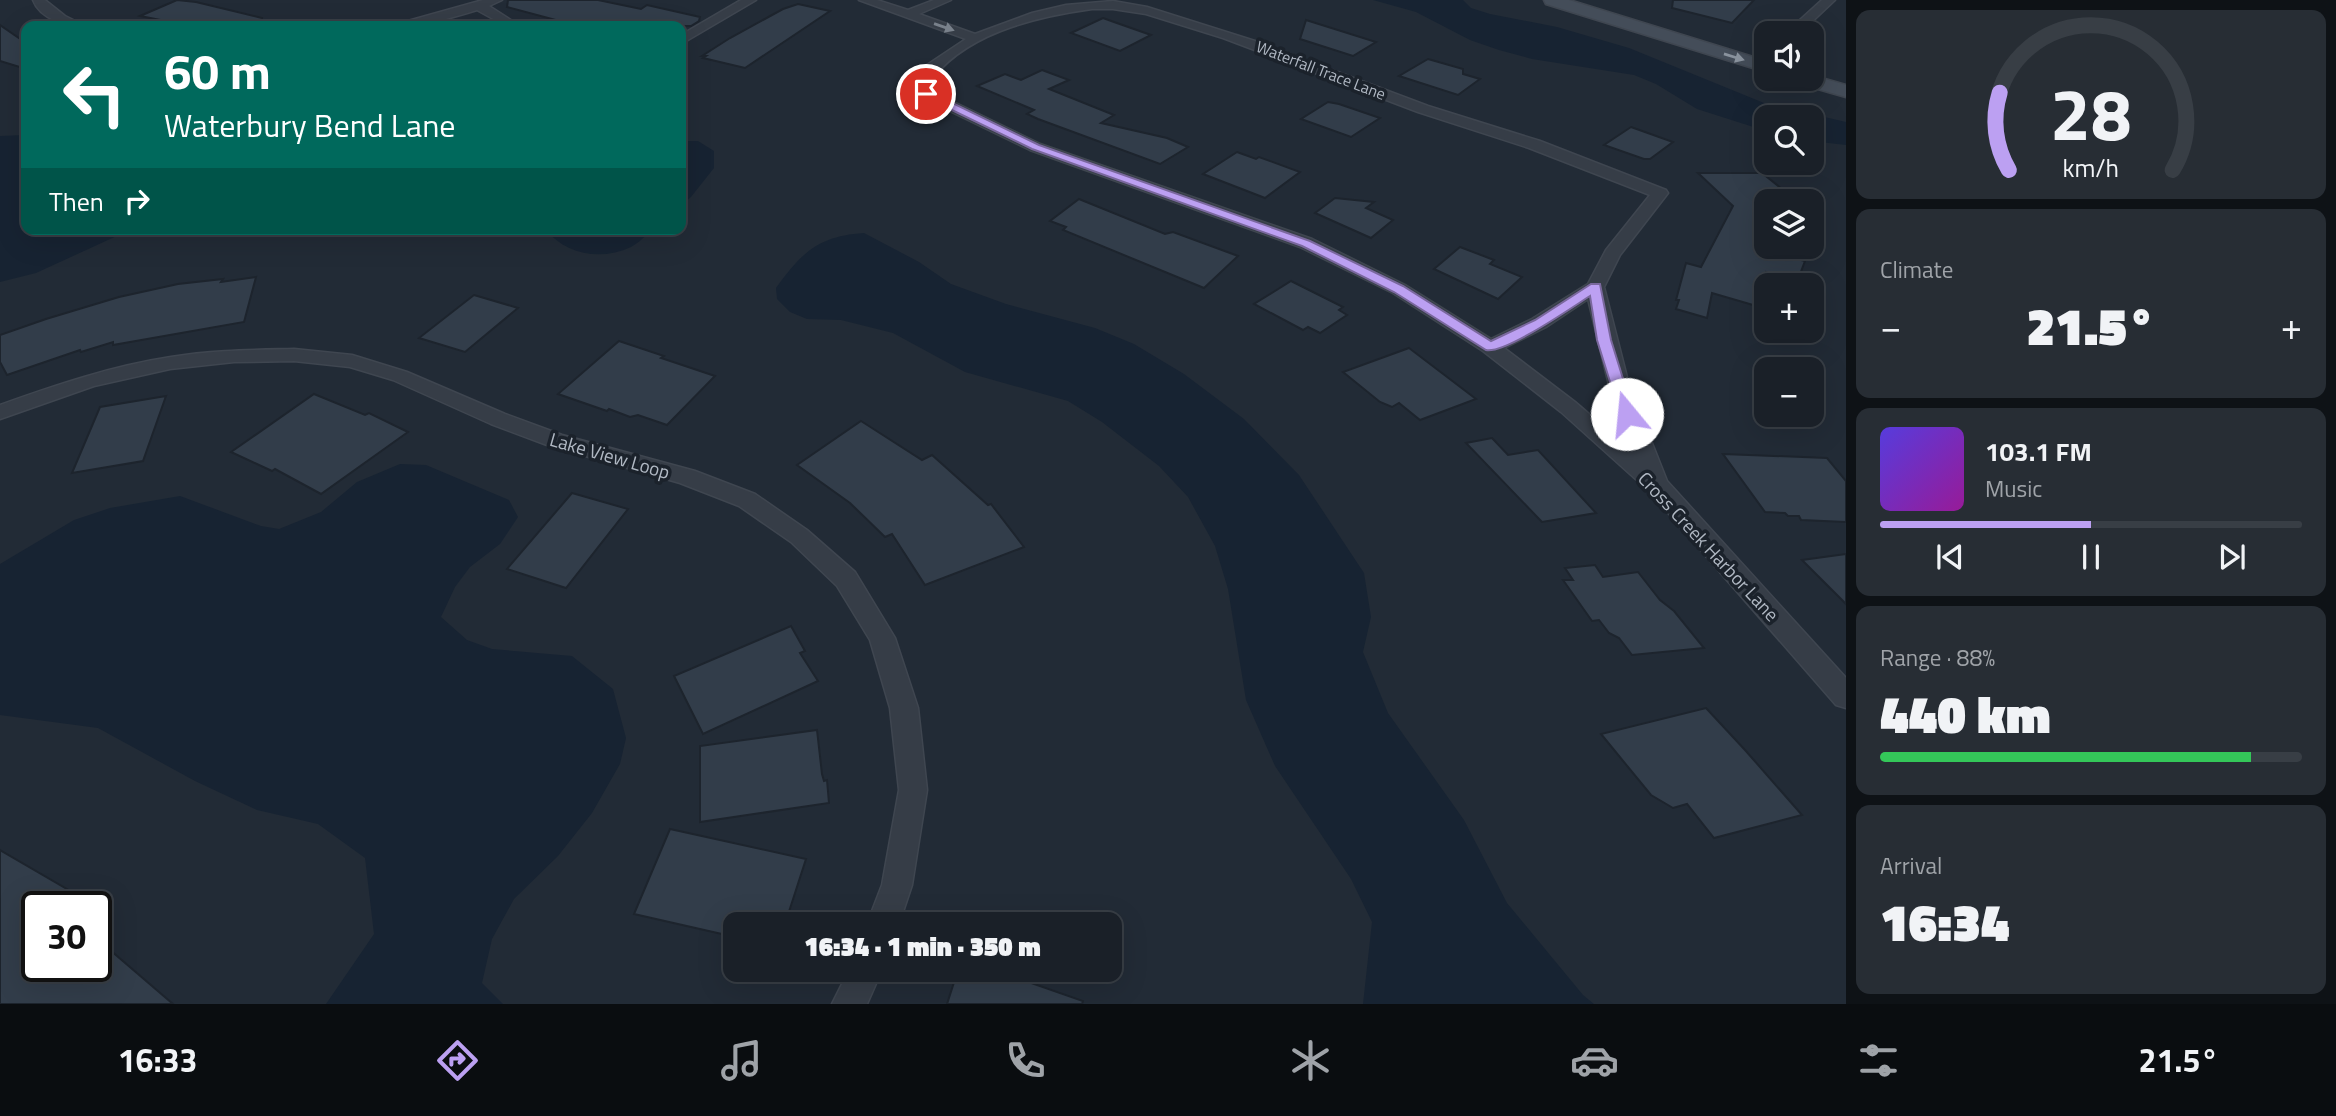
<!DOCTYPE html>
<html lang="en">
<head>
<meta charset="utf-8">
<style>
	body { margin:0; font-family:"Titillium Web",sans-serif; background:#272d34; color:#f1f3f6; height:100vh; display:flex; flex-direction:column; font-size:26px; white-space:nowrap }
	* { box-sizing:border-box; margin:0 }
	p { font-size:23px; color:#9fa3a8 }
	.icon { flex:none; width:38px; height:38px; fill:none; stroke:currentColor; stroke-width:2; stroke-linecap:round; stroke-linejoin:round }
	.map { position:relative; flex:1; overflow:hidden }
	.drawer { display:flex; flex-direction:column; gap:10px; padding:10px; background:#0e1216; width:490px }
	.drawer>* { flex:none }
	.hud { position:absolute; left:21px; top:21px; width:665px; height:214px; border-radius:14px; box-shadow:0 7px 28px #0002,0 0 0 2px #383e45; background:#00695c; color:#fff; overflow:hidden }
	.controls { position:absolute; left:1754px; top:21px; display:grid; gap:14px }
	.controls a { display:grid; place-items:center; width:70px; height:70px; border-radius:14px; background:#1a2028; box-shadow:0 7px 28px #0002,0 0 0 2px #383e45; font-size:35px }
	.speed { position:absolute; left:21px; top:891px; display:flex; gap:14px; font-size:35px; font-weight:700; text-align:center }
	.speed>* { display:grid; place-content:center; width:91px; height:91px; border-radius:50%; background:#1a2028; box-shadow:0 7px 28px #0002,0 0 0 2px #383e45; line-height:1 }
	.speed .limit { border:4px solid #111; border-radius:10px; background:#fff; color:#111 }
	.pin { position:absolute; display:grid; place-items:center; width:60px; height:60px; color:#fff; margin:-30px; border:4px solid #fff; border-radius:50%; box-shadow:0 2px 7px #0007 }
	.me { position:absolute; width:77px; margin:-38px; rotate:343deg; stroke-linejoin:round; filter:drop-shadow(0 0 5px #0008) }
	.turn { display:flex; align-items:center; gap:24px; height:147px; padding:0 28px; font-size:32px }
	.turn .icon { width:91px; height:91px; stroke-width:2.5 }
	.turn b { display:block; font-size:49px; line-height:60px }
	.then { display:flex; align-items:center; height:66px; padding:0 28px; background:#0003; gap:14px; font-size:26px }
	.big { font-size:52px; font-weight:800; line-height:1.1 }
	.drawer .tile { flex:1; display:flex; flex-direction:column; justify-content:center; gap:10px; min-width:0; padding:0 24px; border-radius:14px; background:#272d34 }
	.drawer .dial { align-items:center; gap:0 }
	.dial svg { height:182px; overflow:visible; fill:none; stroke:#383e45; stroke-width:7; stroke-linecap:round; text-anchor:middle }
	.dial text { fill:#f1f3f6; stroke:none }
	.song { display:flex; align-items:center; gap:21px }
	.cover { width:84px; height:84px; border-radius:10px; background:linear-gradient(135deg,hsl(250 70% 55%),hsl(300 70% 35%)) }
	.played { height:7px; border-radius:4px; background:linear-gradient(90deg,#bca0f2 50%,#383e45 50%) }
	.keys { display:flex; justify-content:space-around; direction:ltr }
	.heat { display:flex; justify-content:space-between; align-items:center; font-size:38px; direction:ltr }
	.charge { height:10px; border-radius:5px; background:linear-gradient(90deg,#34c759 88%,#383e45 0) }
	.trip { position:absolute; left:723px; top:912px; width:399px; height:70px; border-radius:14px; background:#1a2028; box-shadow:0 7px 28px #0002,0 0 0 2px #383e45; font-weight:800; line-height:70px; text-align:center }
	.dock { display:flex; height:112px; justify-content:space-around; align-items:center; background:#0a0d10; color:#9fa3a8 }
	.dock .icon { width:49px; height:49px }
	.dock .on { color:#bca0f2 }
	.dock b { font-size:32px; color:#f1f3f6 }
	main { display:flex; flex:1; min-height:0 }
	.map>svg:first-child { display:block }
	.water { fill:#172332 }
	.building { fill:#323d4a; stroke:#1d242d; stroke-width:2 }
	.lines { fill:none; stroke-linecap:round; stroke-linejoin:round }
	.street-casing { stroke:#3f4650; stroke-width:3 }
	.secondary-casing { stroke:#3f4650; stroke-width:3 }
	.street { fill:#363d47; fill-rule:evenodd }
	.secondary { fill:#444d59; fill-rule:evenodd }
	.oneway { fill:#79818b }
	.oneway2 { fill:#8a939e }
	.route { fill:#bca0f2; stroke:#7a689d; stroke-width:2 }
	.labels { text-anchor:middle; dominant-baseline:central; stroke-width:7; stroke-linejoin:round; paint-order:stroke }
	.far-street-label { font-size:16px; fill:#b0b8c3; stroke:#1b222b }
	.street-label { font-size:19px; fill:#b0b8c3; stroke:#1b222b }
</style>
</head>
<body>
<main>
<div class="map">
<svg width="1846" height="1004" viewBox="0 0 1846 1004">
	<rect width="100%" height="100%" fill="#222b36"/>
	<!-- water -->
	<g class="water">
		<polygon points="1373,0 1463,0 1471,8 1490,14 1557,27 1629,48 1764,103 1846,122 1846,145 1811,141 1811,117 1766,117 1766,131 1697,109 1656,84 1634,75 1532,59 1499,50 1470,40 1416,12"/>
		<polygon points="26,135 26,229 132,229 36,273 0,282 0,136"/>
		<polygon points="681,141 698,141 714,151 714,168 691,197 681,206"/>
		<path d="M 545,229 L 653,229 C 646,235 639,243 631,247 C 601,261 566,255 545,229 Z"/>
		<path d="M 864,233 L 919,262 L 951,284 L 1006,304 L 1095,328 L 1134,344 L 1184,374 L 1244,419 L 1299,475 L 1364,573 L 1371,617 L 1363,652 L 1388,713 L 1464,820 L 1507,903 L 1583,995 L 1594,1004 L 1363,1004 L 1372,922 L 1351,879 L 1275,766 L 1246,700 L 1228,589 L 1215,546 L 1188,497 L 1159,466 L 1102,422 L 1068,401 L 965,372 L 893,333 L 841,320 L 807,319 L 790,312 L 777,299 L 776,288 C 802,252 819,236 864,233 Z"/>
		<polygon points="400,464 426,465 509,500 518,517 500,544 470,567 455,587 441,617 467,640 492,649 572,656 613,689 626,738 620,764 592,813 558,856 514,899 492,939 482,983 503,1004 326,1004 374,934 365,858 318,824 257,810 195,781 98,728 0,715 0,564 74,520 110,508 180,496 261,526 279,529 321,512 357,482"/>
	</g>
	<!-- building -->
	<g class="building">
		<polygon points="177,0 196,2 262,18 261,26 147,26 160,20 140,16"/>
		<polygon points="508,0 598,0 641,9 647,5 700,17 699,21 691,26 578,26 507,7"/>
		<polygon points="1673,0 1754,0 1732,23 1672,8"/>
		<polygon points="798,4 830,11 745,68 703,58 706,56 702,56 730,38 783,9"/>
		<polygon points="1103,18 1114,22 1151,35 1120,51 1071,33"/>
		<polygon points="1306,20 1376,42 1353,56 1300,39"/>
		<polygon points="0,25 26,43 26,69 0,61"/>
		<polygon points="1428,59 1463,69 1463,74 1480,79 1458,95 1399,76"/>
		<polygon points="1042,70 1069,80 1049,89 1114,115 1101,123 1167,138 1188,147 1160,164 1038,119 1027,114 1034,110 977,86 1005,74 1021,80"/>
		<polygon points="1328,102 1339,104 1380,118 1351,137 1301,119"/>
		<polygon points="1631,127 1673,142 1650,159 1644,159 1604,145"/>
		<polygon points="1237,152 1256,159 1259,157 1300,172 1265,198 1203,174"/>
		<polygon points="1698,173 1762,173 1797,201 1766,201 1766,247 1794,247 1790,257 1805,261 1797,282 1766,272 1764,293 1756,291 1753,305 1712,293 1707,318 1676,309 1679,300 1676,300 1686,263 1701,267 1733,206"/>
		<polygon points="1335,198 1374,202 1366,208 1393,220 1371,238 1315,213"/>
		<polygon points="1079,199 1165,234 1173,232 1238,256 1204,288 1063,230 1066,227 1050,221"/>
		<polygon points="1460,247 1494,260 1490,264 1522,277 1498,299 1434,269"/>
		<polygon points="256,277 244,322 113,345 113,342 81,352 80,350 7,375 0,362 0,335 46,319 119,297 178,284 223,279 221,282"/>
		<polygon points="1291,281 1343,307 1339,310 1347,315 1320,333 1308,327 1303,330 1254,304"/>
		<polygon points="474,295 518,308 465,352 419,338"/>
		<polygon points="619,341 664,356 661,358 715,376 667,425 638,415 630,417 609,409 607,411 558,394"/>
		<polygon points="1409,348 1476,399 1420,420 1399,403 1392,407 1380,402 1343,372"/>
		<polygon points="314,394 365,415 369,413 408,432 321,494 275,469 272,471 231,452"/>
		<polygon points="166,396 143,461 72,473 100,407"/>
		<polygon points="861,421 922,460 932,455 988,505 991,504 1024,547 925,585 892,534 885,537 850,503 797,465"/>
		<polygon points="1492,438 1508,455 1538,450 1596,513 1542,522 1466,443"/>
		<polygon points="1723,454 1827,458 1846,481 1846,522 1801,520 1799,516 1788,516 1785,513 1765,512"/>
		<polygon points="572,493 628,509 566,588 507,569"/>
		<polygon points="1846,554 1846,604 1802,560"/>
		<polygon points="1595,565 1603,577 1638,572 1660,600 1674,611 1704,648 1632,655 1619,638 1609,633 1599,620 1592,621 1563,580 1573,580 1565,568"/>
		<polygon points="791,626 805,651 800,653 818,681 703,734 674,676"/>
		<polygon points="1706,708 1745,750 1802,815 1714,838 1687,804 1673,808 1651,795 1601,734"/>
		<polygon points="817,730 822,774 824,781 827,780 829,803 700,822 700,746"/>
		<polygon points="670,829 806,859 785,924 735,924 735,937 634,914"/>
		<polygon points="0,850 96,906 37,906 37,966 96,966 96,938 173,1004 0,1004"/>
		<polygon points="958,970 994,970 1083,1001 1082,1004 947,1004"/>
	</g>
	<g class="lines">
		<defs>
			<g id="street">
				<path d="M 33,0 L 45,0 L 65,16 L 85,26 C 67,27 40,19 33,0 Z"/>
				<path d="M 483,0 L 502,0 L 489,6 L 520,26 L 506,26 L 477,10 C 448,19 421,27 390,26 Z"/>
				<polygon points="741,0 756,0 681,44 681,35"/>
				<path d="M 859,0 L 877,0 L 908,10 L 934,0 L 951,0 L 919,14 L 975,34 L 1032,13 L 1066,5 L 1113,1 L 1147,7 L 1258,42 L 1428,106 L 1540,141 L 1666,190 L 1668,193 L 1620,255 L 1604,287 L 1629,385 L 1667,481 L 1846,678 L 1846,708 L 1836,705 L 1650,492 L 1561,412 L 1483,351 L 1393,293 L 1300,247 L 1030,150 L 921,97 L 913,86 L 927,65 L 966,39 ZM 1092,9 L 1113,9 L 1146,14 L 1223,38 L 1418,112 L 1529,148 L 1650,195 L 1606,250 L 1588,284 L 1532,319 L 1491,339 L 1405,285 L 1312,239 L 1040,144 L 931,91 L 927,86 C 961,34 1034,17 1092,9 ZM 1588,299 L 1609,385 L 1633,452 L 1575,402 L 1504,348 L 1546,327 Z"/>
				<polygon points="1822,0 1835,0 1800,33 1790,33 1791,28"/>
				<path d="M 294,349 L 352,355 L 407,372 L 505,414 L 562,435 L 695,471 L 755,494 L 807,530 L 855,572 L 895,638 L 918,708 L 927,790 L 912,885 L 899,924 L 867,924 L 882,885 L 899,790 L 890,708 L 870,640 L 837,586 L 791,542 L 739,506 L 680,483 L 547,445 L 491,424 L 393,380 L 350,367 L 294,361 L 234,362 L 170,369 L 94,386 L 0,419 L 0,405 C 56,385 112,366 171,357 C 212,350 253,350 294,349 Z"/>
				<polygon points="849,970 882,970 867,1004 832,1004"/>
			</g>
			<g id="secondary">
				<polygon points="1544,0 1569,0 1766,61 1766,72 1546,4"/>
				<polygon points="1811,75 1846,85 1846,97 1797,83 1795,79 1811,79"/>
			</g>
		</defs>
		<!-- street casing -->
		<use href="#street" class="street-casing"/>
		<!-- secondary casing -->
		<use href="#secondary" class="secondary-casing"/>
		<!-- street -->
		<use href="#street" class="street"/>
		<!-- secondary -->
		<use href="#secondary" class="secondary"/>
	</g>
	<!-- one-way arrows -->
	<defs><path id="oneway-solid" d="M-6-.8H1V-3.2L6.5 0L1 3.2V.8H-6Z" transform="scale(1.75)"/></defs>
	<use class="oneway" href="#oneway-solid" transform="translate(944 27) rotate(19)"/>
	<use class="oneway2" href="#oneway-solid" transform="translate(1734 57) rotate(17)"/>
	<!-- route -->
	<path class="route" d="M 923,92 L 930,92 L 1039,145 L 1310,241 L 1403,286 L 1491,341 L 1535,320 L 1591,284 L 1600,284 L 1611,340 L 1634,414 L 1627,419 L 1620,414 L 1597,340 L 1590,296 C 1571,308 1505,354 1486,350 L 1394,292 L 1302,246 L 1032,149 L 923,96 Z"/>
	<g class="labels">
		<!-- far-street labels -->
		<g class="far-street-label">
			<text transform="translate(1321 70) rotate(21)">Waterfall Trace Lane</text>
		</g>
		<!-- street labels -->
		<g class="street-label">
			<text transform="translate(610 455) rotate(16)">Lake View Loop</text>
			<text transform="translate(1709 546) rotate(47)">Cross Creek Harbor Lane</text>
		</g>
	</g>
</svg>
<div class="controls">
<a><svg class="icon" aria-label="sound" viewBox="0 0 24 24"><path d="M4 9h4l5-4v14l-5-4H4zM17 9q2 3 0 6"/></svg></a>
<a><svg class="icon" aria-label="search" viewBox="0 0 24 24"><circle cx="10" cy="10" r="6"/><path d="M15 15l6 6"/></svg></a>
<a><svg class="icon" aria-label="layers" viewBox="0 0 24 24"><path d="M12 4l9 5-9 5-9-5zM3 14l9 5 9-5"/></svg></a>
<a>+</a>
<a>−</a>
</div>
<div class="speed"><div class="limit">30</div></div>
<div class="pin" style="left:926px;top:94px;background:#d93025"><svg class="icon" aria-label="arrive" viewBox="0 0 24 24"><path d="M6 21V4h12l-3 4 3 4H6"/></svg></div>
<svg class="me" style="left:1627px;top:414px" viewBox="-20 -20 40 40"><circle r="19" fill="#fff"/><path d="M0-13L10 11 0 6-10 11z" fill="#bca0f2"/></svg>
<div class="trip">16:34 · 1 min · 350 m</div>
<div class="hud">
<div class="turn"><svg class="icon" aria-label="left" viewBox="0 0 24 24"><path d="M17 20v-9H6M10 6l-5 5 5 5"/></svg><div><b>60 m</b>Waterbury Bend Lane</div></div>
<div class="then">Then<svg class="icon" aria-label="right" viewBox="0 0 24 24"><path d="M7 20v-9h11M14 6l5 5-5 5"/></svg></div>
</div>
</div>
<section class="drawer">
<div class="tile dial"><svg viewBox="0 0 100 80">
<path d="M14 69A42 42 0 1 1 86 69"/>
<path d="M14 69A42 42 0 0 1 10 35" stroke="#bca0f2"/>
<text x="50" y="56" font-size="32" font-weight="700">28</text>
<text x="50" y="72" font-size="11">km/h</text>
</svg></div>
<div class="tile"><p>Climate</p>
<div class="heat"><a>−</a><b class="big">21.5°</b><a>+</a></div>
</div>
<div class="tile">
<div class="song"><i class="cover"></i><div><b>103.1 FM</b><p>Music</p></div></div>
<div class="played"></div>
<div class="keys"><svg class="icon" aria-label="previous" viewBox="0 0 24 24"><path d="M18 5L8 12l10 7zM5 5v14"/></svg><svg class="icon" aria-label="pause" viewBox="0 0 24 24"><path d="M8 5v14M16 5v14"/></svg><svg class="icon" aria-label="next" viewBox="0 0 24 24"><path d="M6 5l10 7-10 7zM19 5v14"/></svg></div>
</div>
<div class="tile"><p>Range · 88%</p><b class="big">440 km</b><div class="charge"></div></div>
<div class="tile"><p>Arrival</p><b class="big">16:34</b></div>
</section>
</main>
<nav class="dock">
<b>16:33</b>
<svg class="icon on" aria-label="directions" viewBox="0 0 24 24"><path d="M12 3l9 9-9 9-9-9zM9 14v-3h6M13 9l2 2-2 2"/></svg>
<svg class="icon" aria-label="music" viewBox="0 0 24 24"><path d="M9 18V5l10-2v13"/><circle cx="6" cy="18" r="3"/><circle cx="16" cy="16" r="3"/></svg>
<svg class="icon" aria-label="phone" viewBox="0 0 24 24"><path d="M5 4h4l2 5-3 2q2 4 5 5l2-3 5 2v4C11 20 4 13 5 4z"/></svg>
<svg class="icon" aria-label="climate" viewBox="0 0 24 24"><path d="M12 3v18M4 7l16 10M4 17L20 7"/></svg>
<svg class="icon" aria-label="car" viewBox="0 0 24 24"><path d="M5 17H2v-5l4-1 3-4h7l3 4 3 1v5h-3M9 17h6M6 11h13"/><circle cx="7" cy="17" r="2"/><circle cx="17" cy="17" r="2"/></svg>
<svg class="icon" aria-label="filters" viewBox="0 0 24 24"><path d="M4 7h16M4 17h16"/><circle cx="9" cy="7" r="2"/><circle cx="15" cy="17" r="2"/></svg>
<b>21.5°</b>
</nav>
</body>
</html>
